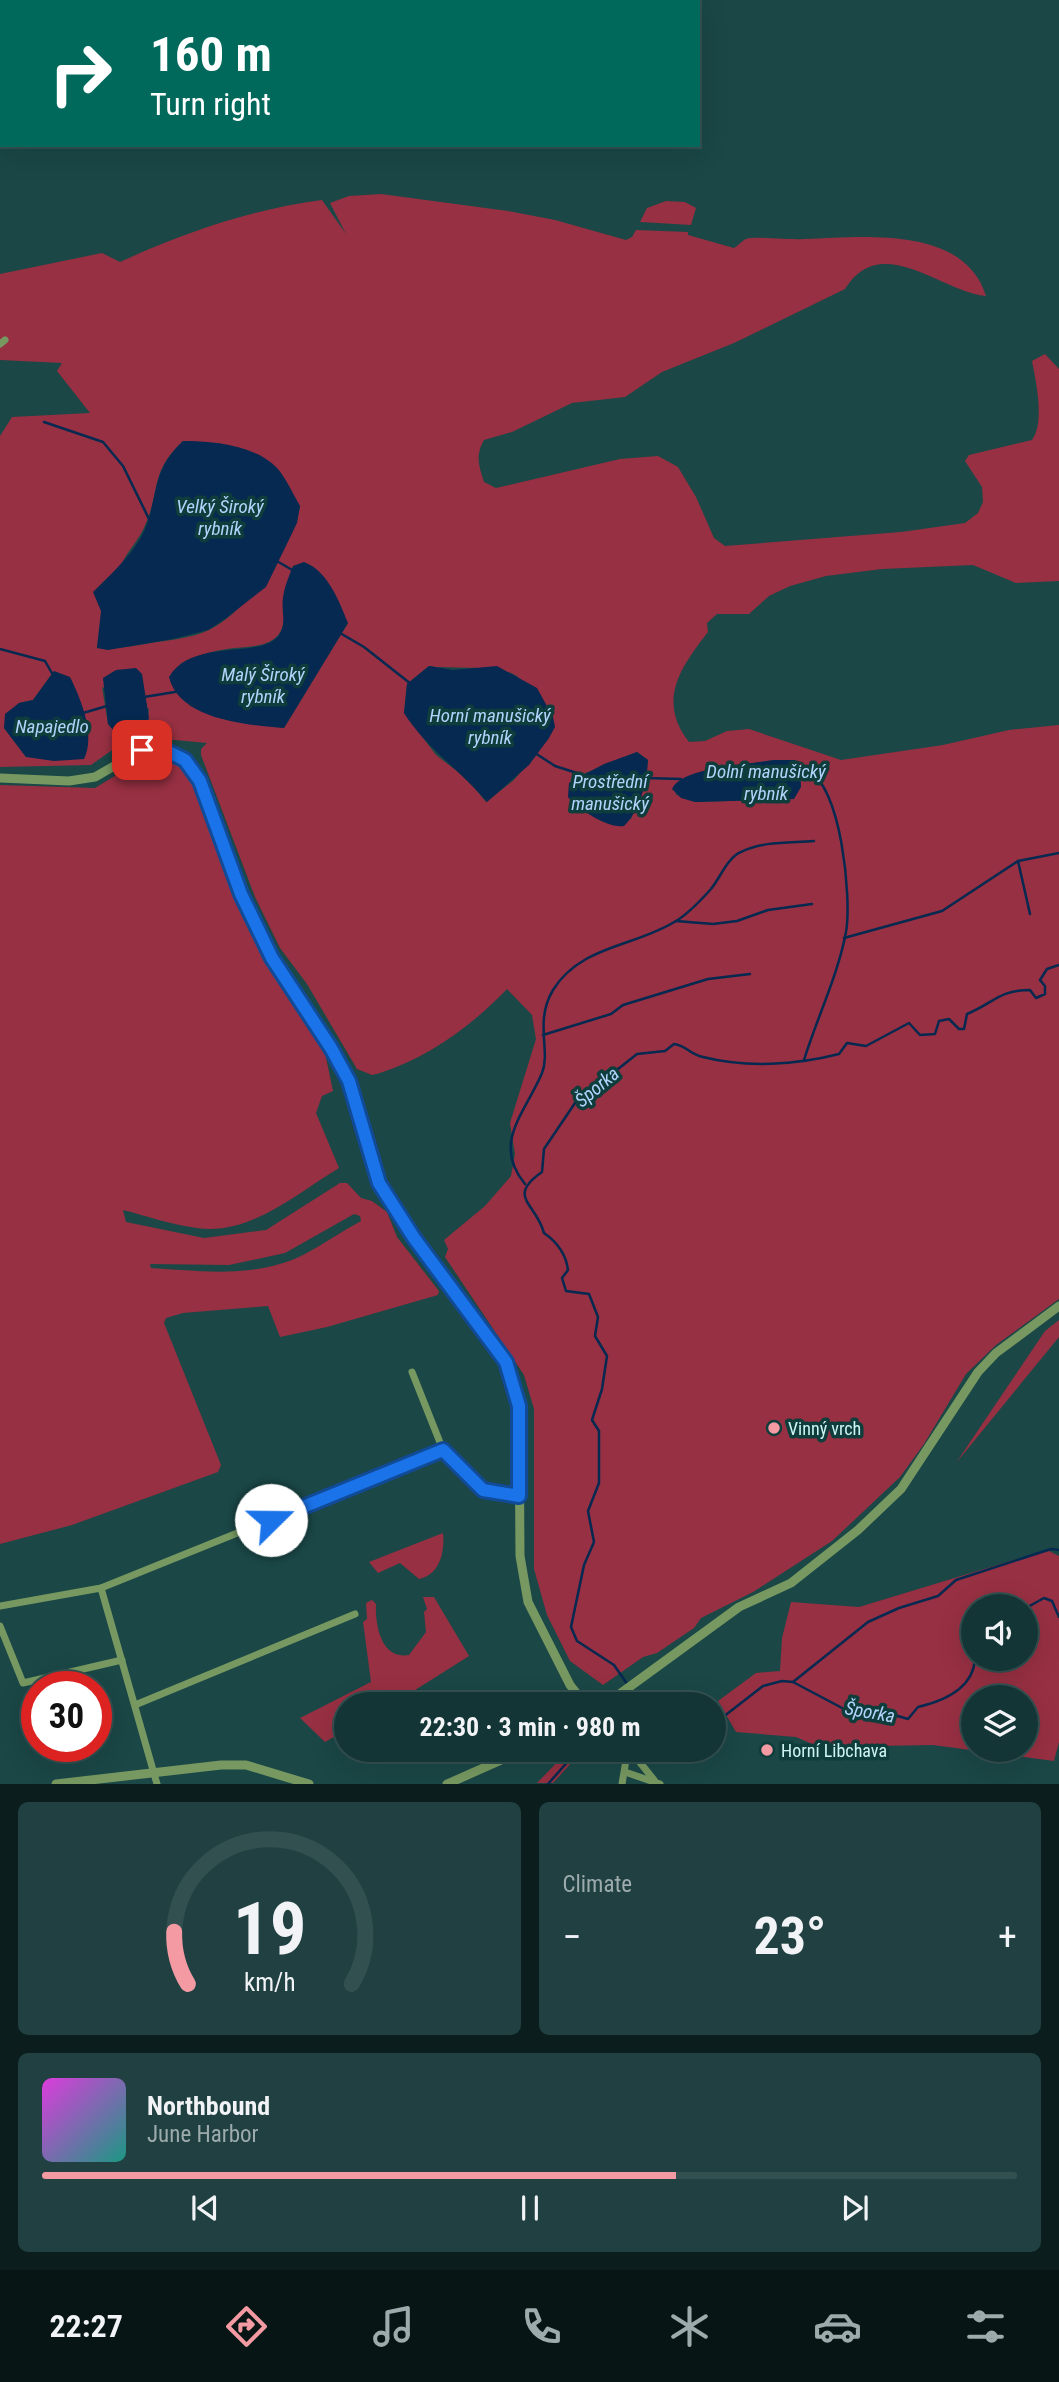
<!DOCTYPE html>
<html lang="en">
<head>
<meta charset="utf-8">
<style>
	body { margin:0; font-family:"Roboto Condensed",sans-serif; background:#214041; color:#f1f3f6; height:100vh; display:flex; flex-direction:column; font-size:26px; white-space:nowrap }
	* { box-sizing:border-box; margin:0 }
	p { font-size:23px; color:#9dabad }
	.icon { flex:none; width:38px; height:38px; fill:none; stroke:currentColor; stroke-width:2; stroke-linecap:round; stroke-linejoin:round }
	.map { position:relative; height:1784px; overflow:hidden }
	.panel { display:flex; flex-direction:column; gap:18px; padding:18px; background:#0b1d1d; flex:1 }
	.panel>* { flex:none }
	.guide { position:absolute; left:0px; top:0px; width:700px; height:147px; box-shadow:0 7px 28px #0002,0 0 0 2px #335050; background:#00695c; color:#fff; overflow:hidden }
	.buttons { position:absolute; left:961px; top:1594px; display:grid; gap:14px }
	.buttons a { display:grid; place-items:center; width:77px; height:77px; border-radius:50%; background:#143535; box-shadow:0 7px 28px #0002,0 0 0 2px #335050; font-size:35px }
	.speed { position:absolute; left:21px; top:1671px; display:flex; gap:14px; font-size:35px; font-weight:700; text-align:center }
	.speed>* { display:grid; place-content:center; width:91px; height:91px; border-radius:50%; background:#143535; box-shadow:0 7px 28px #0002,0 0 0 2px #335050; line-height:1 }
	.speed .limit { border:10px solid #d22; background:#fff; color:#111 }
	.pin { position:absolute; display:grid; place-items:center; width:60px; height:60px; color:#fff; margin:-30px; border-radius:14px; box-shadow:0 4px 10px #0006 }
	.me { position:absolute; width:77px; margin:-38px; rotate:68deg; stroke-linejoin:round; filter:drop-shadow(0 0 5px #0008) }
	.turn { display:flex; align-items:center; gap:24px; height:147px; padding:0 35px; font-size:32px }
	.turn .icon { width:91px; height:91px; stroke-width:2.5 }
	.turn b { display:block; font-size:49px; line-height:60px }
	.big { font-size:52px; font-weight:700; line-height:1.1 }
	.panel .widget { flex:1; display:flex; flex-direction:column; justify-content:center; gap:10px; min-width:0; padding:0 24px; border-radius:10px; background:#214041 }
	.panel .dial { align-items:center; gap:0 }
	.dial svg { height:182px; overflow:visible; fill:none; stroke:#335050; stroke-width:7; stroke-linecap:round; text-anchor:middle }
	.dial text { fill:#f1f3f6; stroke:none }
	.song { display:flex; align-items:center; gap:21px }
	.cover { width:84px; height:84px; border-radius:10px; background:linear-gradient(135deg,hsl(300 70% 55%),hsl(170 70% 35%)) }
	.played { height:7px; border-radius:4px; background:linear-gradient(90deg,#f49aa2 65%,#335050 65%) }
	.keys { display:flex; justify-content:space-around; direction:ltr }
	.heat { display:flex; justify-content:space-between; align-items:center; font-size:38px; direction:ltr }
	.panel .tiles { flex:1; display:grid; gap:18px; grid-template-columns:1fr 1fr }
	.widget:last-child { grid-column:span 2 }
	.trip { position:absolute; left:334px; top:1692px; width:392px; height:70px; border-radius:35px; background:#143535; box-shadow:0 7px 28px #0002,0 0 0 2px #335050; font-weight:700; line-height:70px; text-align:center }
	.menu { display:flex; height:112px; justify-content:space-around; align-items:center; background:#081515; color:#9dabad }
	.menu .icon { width:49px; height:49px }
	.menu .selected { color:#f49aa2 }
	.menu b { font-size:32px; color:#f1f3f6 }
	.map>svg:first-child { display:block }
	.green { fill:#973042; fill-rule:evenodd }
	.water { fill:#052950 }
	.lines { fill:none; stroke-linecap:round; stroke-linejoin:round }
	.stream { stroke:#052950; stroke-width:2.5 }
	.minor { stroke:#779961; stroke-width:7 }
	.tertiary { stroke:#779961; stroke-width:9 }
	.route-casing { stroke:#114b97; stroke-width:18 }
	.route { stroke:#1a73e8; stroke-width:12 }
	.poi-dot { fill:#f49aa2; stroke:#0e3d3c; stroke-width:2.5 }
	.labels { text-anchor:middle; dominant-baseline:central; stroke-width:7; stroke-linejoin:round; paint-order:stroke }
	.poi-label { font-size:18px; fill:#cef5f4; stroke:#0e3d3c; text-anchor:start }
	.water-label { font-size:19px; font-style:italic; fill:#b2d3fb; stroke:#0e3d3c }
</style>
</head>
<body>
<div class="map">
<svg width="1059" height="1784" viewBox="0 0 1059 1784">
	<rect width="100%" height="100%" fill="#1b4747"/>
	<!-- green -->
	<g class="green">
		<polygon points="0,0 283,0 2,2 0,83"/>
		<path d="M 381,194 L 508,211 L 555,220 L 626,240 L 632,237 L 636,230 L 688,232 L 688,235 L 734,248 C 739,245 743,240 746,239 C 755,236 793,240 806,239 C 863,237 964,225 986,296 C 940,291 881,231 845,289 L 734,343 L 662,372 L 625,397 L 572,403 L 512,432 L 484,440 C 475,456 479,466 484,482 L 496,488 L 620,459 L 658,456 L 678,467 L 696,497 L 714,538 L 725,546 L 901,532 L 965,523 L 978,513 L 983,502 L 982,487 L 965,461 L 969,455 L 1032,440 C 1045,422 1036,382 1032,361 L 1045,354 L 1059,369 L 1059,581 L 1016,583 L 973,565 L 882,569 L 826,576 L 790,586 L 769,596 L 749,614 L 717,614 L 707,623 L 708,632 C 680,668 657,701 689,742 L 705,741 L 727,731 L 749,729 L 841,760 L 943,745 L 1009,730 L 1059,725 L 1059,1299 L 996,1345 L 966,1374 L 924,1444 L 900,1477 L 832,1541 L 753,1592 L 701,1618 L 694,1628 L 657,1653 L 643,1657 L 603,1685 L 570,1661 L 547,1615 L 534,1569 L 534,1409 L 524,1375 L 445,1257 L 448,1249 L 444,1240 L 485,1206 L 511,1176 L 515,1154 L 510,1123 L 536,1039 L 532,1015 L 507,989 C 470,1027 431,1056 380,1073 L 372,1075 L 357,1069 L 307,984 L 280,948 L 255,897 L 201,755 L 201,749 L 207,743 L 132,736 L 91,765 L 0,767 L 0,436 L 12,417 L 90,413 L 57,371 L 62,363 L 0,360 L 0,274 L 102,253 L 120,262 C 183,233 252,209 322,200 L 346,234 L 330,203 L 349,196 ZM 183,441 L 226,445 L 277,468 L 300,506 C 293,548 248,610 209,630 C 191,639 166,640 146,644 C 130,646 114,650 97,648 C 100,617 107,593 121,565 C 128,550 140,539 146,523 C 161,487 150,472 183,441 ZM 284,620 L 348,623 L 284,728 L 218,716 L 190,706 L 180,664 C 195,657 210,651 227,649 C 250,645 280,650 284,620 ZM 429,666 C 451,670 506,663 520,679 C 533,694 540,720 549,738 L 514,780 L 486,802 L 467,779 L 436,755 L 404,713 L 407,684 ZM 54,671 L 26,757 L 4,728 L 19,703 L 33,700 ZM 102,687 L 149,709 L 147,723 L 114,731 L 108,724 ZM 637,752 L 648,760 L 644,785 L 631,819 L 612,824 L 575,805 L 578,776 ZM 774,760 L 794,799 L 695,802 L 675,794 L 706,770 Z"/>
		<polygon points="666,201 685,202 696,208 691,225 640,222 647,208"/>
		<path d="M 159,756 C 178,760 186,767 197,783 L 254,938 L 324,1048 L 333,1091 L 322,1096 L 316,1113 L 339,1168 C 297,1193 250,1236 197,1228 C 172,1225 147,1216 123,1210 L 126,1222 L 204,1238 L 266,1230 L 340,1183 L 347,1183 L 361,1198 L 372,1201 L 387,1212 L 397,1237 L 439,1291 L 438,1295 L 327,1327 L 280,1337 L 268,1306 L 183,1313 L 166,1318 L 164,1323 L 221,1465 L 218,1472 L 72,1525 L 0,1544 L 0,785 L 95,788 L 141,760 ZM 354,1214 L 360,1216 L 361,1221 C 342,1231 324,1244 305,1254 C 257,1279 203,1271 151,1268 L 150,1264 L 229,1265 L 285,1253 Z"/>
		<polygon points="1059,1320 1059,1337 956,1463 1045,1331"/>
		<path d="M 443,1533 C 445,1551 440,1575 419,1579 L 400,1563 L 378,1573 L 369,1562 Z"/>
		<path d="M 1047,1550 L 1059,1556 L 1059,1742 L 1054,1761 L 933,1745 L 819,1747 L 796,1737 L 736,1732 L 718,1701 L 756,1673 L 780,1671 L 782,1638 L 791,1602 L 859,1607 ZM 973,1606 L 1026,1606 L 1026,1659 L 973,1659 ZM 973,1698 L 1026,1698 L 1026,1750 L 973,1750 Z"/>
		<path d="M 423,1597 L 434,1597 L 469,1656 L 393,1704 L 346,1704 L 346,1730 L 325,1742 L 300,1718 L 371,1682 L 363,1622 L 367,1619 L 366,1603 L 372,1600 L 376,1604 C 375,1622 380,1660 409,1655 L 426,1632 L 424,1612 L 427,1609 Z"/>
		<polygon points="569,1750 583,1750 553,1783 537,1783"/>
	</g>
	<!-- water -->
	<g class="water">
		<path d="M 183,441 C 213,441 255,445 277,468 C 286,478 293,494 300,506 L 297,523 L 266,587 L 225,619 L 208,630 L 173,639 L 108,650 L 97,648 L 101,611 L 93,592 C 109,576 128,559 140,539 C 161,501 147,475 183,441 Z"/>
		<path d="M 304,562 C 328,571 339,601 348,623 L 284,728 C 248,725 179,720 169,677 C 193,637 261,660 279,635 C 287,623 281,612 283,598 C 284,588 289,576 293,566 Z"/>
		<path d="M 429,666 L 453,670 L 497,666 L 537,688 L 553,717 L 555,727 L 549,738 L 529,765 L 487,802 C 460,770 426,748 404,713 L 407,684 Z"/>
		<polygon points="136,668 142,674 149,718 147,723 114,731 108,724 103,678 116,670"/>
		<path d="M 54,671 L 70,677 C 81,699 96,736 84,759 L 54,761 L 26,757 L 4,728 L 5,714 L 19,703 L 33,700 Z"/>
		<path d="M 637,752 L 648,760 C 647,782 640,810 624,826 C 608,829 578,809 568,797 L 569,783 L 604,764 Z"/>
		<path d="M 774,760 L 795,760 L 800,765 L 801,787 L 794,799 L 695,802 L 681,798 L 672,789 C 681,767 752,764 774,760 Z"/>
	</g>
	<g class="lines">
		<!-- stream -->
		<g class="stream">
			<polyline points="6,0 8,2"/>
			<polyline points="0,41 2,40"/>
			<polyline points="44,422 103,442 123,466 150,521"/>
			<polyline points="275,560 294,571"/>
			<polyline points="340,633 364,647 411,684"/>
			<polyline points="0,649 45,661 53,675"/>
			<polyline points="144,697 175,692"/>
			<polyline points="83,713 107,706"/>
			<polyline points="535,753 555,766 583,775"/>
			<path d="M 801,773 L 807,771 C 841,783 852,899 846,932 C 838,975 817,1018 804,1060"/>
			<polyline points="645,778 681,779"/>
			<polyline points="1018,861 1030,914"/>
			<polyline points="676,921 713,924 737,921 768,910 812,904"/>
			<polyline points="844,938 942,911 1018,861 1059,853"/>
			<polyline points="543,1035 611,1014 623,1005 708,979 750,974"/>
			<path d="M 525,1184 C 491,1143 526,1112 542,1073 C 551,1051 534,1022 553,990 C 581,945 635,947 676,921 C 688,914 702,899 711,889 C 720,878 728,857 741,852 C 763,841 789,843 814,841"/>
			<polyline points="1026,1608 1044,1598 1052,1601 1059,1617"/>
			<polyline points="973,1641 973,1648"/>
			<polyline points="793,1682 868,1622 899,1608 938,1596 956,1580 1051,1549 1059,1550"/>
			<path d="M 641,1704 L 614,1665 L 577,1641 L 571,1627 L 584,1565 L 594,1542 L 588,1511 L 599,1483 L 599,1431 L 592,1420 L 602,1389 L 607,1356 L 595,1336 L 598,1317 L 589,1294 L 566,1291 L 562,1278 L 568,1270 C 566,1254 557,1242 544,1233 C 536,1203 506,1197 542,1172 L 544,1149 L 575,1103 L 637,1054 L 665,1051 L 674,1044 C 687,1046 691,1055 703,1057 C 746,1068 796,1065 839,1054 L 847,1043 L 866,1046 L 909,1023 L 920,1035 L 935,1034 L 939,1021 L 949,1019 L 959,1029 L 964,1029 L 967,1014 C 994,1003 999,990 1030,990 L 1036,998 L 1045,994 L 1045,986 L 1040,980 L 1047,969 L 1059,965"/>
			<path d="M 714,1724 L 763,1686 L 782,1681 L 793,1682 L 844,1709 L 859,1713 L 874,1709 L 908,1719 L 918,1707 C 944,1701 973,1689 975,1659"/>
			<polyline points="548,1784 578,1750"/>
		</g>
		<!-- minor -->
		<g class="minor">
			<polyline points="0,344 5,340"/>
			<polyline points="412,1372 443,1450"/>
			<polyline points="101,1588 157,1784"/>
			<polyline points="0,1606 101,1588 443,1450 483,1490 519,1496"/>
			<polyline points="0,1626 23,1683 122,1660"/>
			<polyline points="135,1705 355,1614"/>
			<polyline points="627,1754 638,1760 654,1780"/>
			<polyline points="625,1772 660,1784"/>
			<polyline points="622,1784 627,1754 624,1750"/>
		</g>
		<!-- tertiary -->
		<g class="tertiary">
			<polyline points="0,778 69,781 95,777 142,750 167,751 185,760 200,781 241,894 272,958 331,1048 349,1081 379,1183 427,1255 506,1362 519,1406 520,1556 528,1602 570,1685 585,1704"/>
			<polyline points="606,1704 739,1607 791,1583 858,1530 901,1489 978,1372 996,1353 1059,1306"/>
			<polyline points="56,1784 221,1765 246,1765 309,1784"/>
			<polyline points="447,1784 524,1750"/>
		</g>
	</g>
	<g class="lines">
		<defs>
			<polyline id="route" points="142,750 167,751 185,760 200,781 241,894 272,958 331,1048 349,1081 379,1183 414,1238 506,1362 519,1406 519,1496 483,1490 443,1450 271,1520"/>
		</defs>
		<!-- route casing -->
		<use href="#route" class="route-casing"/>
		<!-- route -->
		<use href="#route" class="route"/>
	</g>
	<!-- markers -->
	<g class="poi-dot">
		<circle cx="774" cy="1428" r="7"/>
		<circle cx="767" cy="1750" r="7"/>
	</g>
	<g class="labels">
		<!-- poi labels -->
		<g class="poi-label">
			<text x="788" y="1428">Vinný vrch</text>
			<text x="781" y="1750">Horní Libchava</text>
		</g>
		<!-- water labels -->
		<g class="water-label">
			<text x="220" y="506">Velký Široký<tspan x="220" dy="22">rybník</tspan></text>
			<text x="263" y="674">Malý Široký<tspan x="263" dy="22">rybník</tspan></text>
			<text x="490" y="715">Horní manušický<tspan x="490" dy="22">rybník</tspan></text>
			<text x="52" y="726">Napajedlo</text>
			<text x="766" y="771">Dolní manušický<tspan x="766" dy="22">rybník</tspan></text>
			<text x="610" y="781">Prostřední<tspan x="610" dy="22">manušický</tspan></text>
			<text transform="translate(597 1087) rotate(-40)">Šporka</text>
			<text transform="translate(870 1712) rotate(10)">Šporka</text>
		</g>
	</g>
</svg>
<div class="buttons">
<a><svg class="icon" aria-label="sound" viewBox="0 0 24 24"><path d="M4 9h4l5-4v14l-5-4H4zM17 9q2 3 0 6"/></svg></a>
<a><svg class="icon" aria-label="layers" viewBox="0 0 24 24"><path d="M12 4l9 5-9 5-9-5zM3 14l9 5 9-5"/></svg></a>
</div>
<div class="speed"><div class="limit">30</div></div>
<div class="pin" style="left:142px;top:750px;background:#d93025"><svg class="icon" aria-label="arrive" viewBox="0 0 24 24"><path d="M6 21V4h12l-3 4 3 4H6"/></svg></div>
<svg class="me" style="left:271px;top:1520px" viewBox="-20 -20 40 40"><circle r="19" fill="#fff"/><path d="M0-13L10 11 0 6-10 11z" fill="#1a73e8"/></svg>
<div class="trip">22:30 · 3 min · 980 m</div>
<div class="guide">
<div class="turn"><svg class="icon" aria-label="right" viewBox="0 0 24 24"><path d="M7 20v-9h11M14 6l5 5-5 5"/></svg><div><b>160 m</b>Turn right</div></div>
</div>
</div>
<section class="panel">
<div class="tiles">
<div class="widget dial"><svg viewBox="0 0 100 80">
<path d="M14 69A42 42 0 1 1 86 69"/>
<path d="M14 69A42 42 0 0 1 8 46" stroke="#f49aa2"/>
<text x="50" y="56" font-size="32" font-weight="700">19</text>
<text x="50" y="72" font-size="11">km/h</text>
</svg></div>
<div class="widget"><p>Climate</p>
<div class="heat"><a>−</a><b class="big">23°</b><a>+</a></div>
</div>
<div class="widget">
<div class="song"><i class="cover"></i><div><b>Northbound</b><p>June Harbor</p></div></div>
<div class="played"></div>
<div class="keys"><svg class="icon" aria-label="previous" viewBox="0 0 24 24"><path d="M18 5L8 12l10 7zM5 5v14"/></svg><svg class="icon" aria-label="pause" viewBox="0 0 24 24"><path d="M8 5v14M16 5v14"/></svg><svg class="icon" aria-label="next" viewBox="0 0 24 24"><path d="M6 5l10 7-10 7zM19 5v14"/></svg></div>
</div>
</div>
</section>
<nav class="menu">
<b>22:27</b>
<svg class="icon selected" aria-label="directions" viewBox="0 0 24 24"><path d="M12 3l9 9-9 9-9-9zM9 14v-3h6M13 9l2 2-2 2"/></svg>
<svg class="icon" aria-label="music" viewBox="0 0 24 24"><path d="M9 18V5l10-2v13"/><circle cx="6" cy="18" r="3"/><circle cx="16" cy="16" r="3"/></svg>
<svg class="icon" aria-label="phone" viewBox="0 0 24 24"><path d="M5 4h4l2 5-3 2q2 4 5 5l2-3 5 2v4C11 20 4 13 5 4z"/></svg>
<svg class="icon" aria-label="climate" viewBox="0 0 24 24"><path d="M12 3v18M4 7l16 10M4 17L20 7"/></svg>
<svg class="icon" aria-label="car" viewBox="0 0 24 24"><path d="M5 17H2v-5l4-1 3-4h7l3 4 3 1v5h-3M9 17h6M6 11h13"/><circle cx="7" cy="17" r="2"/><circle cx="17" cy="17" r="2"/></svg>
<svg class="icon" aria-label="filters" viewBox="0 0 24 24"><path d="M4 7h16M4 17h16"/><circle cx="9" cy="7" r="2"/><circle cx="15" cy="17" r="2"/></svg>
</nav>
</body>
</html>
